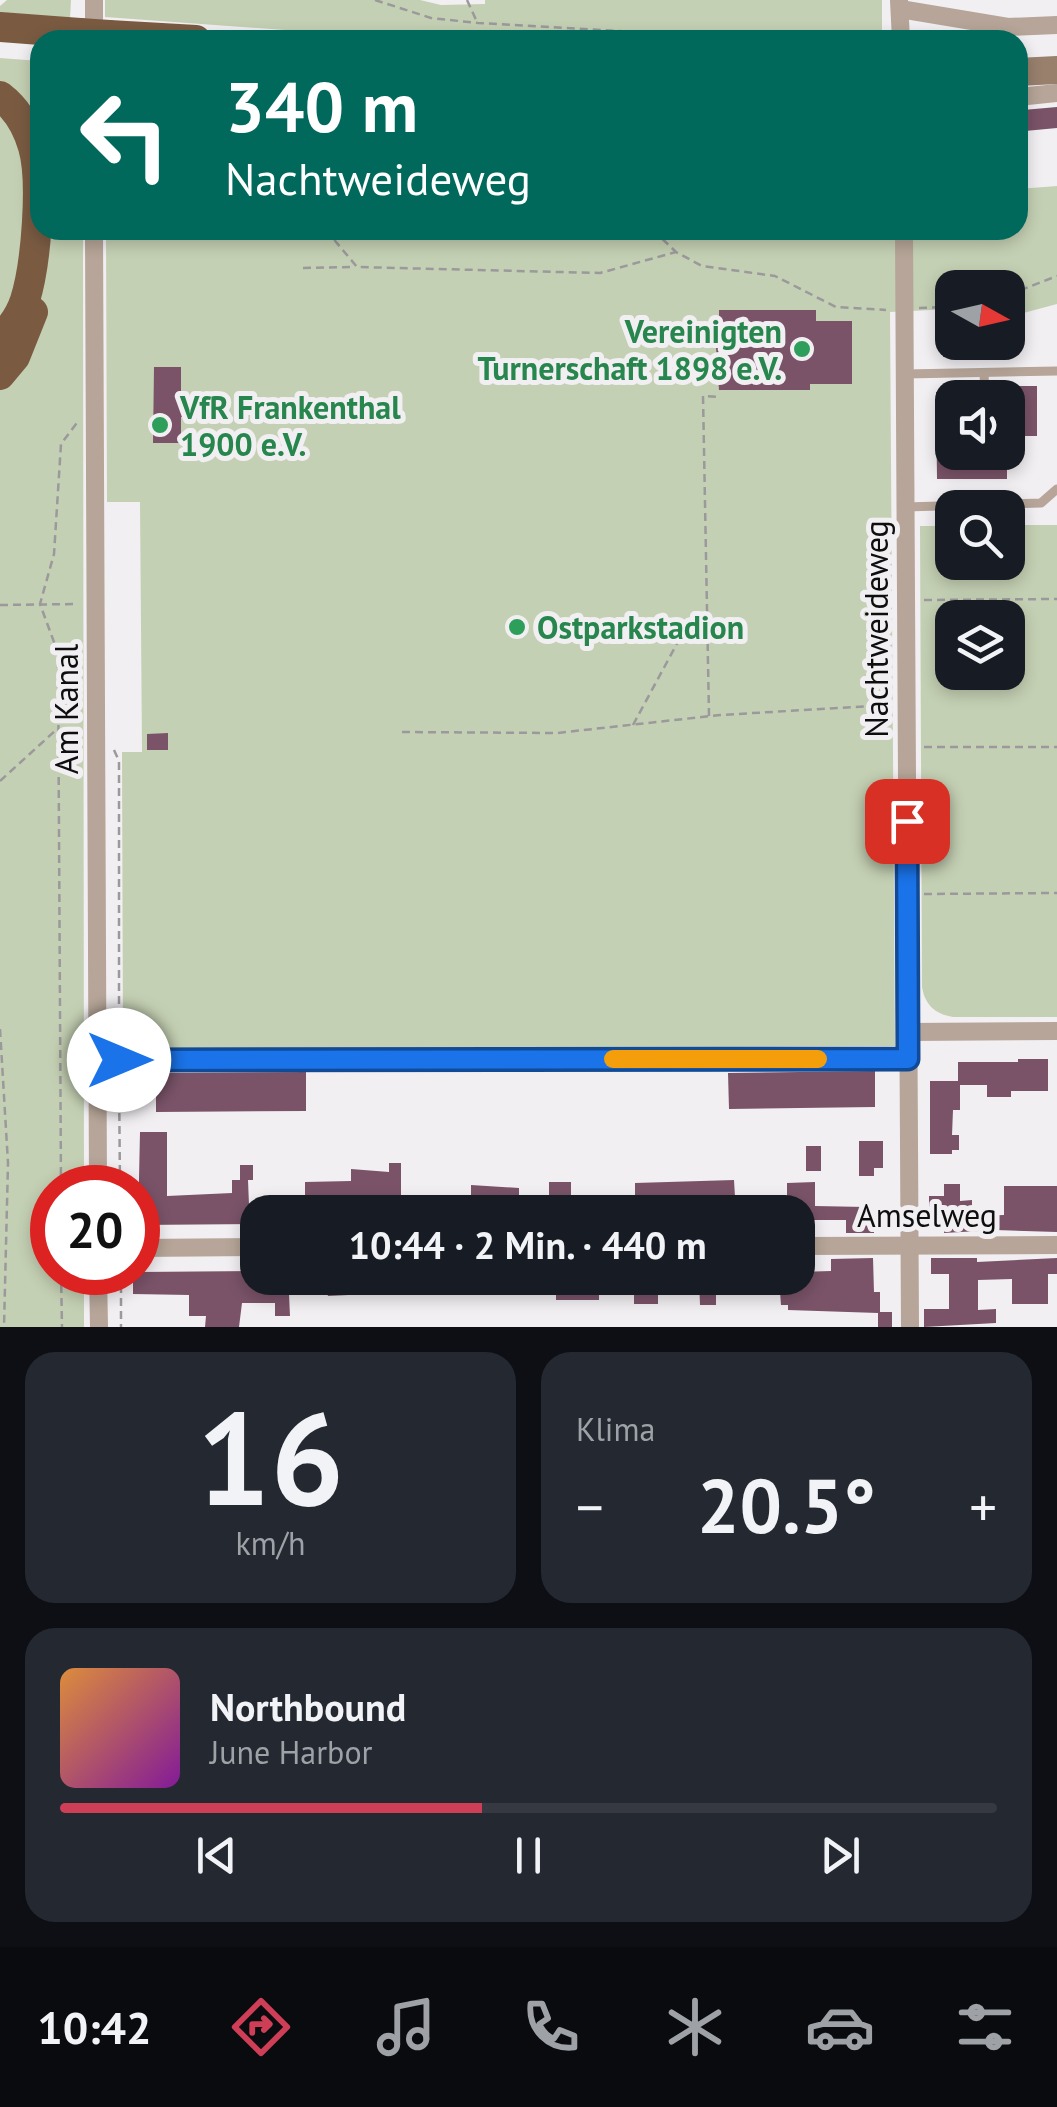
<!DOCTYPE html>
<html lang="de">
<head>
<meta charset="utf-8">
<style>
	body { margin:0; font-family:"PT Sans",sans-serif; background:#242831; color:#f1f3f6; height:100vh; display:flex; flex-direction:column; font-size:38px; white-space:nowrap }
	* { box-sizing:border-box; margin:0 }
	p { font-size:32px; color:#9ea1a6 }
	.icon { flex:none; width:55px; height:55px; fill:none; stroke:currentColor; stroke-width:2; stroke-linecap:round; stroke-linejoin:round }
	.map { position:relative; height:1327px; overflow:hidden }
	.sheet { display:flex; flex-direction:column; gap:25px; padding:25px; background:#0d0f14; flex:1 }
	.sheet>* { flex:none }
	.guide { position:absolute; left:30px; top:30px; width:998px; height:210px; border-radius:30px; box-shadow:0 5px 15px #0003; background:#00695c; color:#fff; overflow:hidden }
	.needle { width:65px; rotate:98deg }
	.tools { position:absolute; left:935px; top:270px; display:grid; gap:20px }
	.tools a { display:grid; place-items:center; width:90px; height:90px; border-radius:20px; background:#171b24; box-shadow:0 5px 15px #0003; font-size:50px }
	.speed { position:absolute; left:30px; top:1165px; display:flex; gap:20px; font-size:50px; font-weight:700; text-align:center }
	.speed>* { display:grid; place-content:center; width:130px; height:130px; border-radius:50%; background:#171b24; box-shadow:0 5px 15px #0003; line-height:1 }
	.speed .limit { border:15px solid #d22; background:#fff; color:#111 }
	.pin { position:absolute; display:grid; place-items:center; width:85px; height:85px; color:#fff; margin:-42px; border-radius:20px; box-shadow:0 5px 15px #0006 }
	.me { position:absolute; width:110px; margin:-55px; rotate:90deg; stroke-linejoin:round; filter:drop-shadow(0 0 8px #0008) }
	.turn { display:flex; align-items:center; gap:35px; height:210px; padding:0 30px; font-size:45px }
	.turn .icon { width:130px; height:130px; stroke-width:2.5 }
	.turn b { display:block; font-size:70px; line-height:85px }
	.big { font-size:75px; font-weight:700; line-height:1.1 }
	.sheet .widget { flex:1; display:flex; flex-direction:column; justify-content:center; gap:15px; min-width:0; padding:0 35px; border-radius:30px; background:#242831 }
	.sheet .dial { align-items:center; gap:0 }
	.dial b { font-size:130px; line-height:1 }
	.song { display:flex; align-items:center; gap:30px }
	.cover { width:120px; height:120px; border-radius:15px; background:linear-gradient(135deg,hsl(30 70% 55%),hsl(290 70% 35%)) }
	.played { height:10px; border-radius:5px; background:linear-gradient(90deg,#ce3e56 45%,#363941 45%) }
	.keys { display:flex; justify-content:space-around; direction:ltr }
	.heat { display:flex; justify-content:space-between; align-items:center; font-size:55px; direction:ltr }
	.sheet .tiles { flex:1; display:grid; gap:25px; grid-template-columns:1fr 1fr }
	.widget:last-child { grid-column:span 2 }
	.trip { position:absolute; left:240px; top:1195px; width:575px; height:100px; border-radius:30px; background:#171b24; box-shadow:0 5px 15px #0003; font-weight:700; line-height:100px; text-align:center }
	.tabs { display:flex; height:160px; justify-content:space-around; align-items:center; background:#090b0e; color:#9ea1a6 }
	.tabs .icon { width:70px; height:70px }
	.tabs .on { color:#ce3e56 }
	.tabs b { font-size:45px; color:#f1f3f6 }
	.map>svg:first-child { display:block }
	.green { fill:#c4d0b3; fill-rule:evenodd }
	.building { fill:#7a5368 }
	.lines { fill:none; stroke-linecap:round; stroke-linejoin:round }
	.path { stroke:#9b999b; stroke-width:2.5; stroke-dasharray:8 5; stroke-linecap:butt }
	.service { stroke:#b6a598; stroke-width:9 }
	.minor { stroke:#b6a598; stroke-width:18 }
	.secondary { stroke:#98806d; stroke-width:28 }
	.trunk { stroke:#7a5b42; stroke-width:30 }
	.trunk-bridge { stroke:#7a5b42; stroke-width:30 }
	.route-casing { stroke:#114b97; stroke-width:25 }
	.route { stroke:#1a73e8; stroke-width:18 }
	.slow { stroke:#f59e0b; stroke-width:18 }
	.leisure-dot { fill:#2e9e5b; stroke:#f2eff2; stroke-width:4 }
	.labels { text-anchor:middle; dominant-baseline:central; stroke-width:10; stroke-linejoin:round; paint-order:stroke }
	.leisure-label { font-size:32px; font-weight:bold; fill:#27864d; stroke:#f2eff2; text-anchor:start }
	.street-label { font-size:32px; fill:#0f0e0f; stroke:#f2eff2 }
</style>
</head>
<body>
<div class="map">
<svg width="1057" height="1327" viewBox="0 0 1057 1327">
	<rect width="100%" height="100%" fill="#f2eff2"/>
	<!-- green -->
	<g class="green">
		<polygon points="7,0 71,0 70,19 0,14 0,6"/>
		<polygon points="105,0 420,0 441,5 485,4 485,0 882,0 882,38 423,40 105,17"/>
		<polygon points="0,58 40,61 40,143 0,85"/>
		<polygon points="0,109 13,121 29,176 19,284 0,321"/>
		<polygon points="1057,186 1057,304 1008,317 1008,288 952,288 952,309 890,312 895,1046 123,1050 122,752 142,752 140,502 107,502 106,230 1018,230 1018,189"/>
		<polygon points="51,230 83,230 84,1187 52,1188 52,1272 84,1273 84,1327 0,1327 0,384 39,311"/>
		<path d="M 1008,525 L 1057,525 L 1057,1017 L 953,1017 C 935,1014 925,1005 922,987 L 920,526 L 952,526 L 952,562 L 1008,562 ZM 952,618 L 1008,618 L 1008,672 L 952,672 Z"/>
	</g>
	<!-- building -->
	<g class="building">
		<polygon points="1057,107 1057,128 1025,131 1023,110"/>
		<polygon points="719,310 816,310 816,321 852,321 852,384 810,384 810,390 719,390 715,333 719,332"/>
		<rect x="943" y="342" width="25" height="15"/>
		<polygon points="154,367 181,367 181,395 194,395 194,417 181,417 181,443 153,443"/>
		<polygon points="1017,386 1037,386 1037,436 1018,436"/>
		<polygon points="952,391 952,452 1007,452 1007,479 937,479 936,392"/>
		<polygon points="168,733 168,750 147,750 147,734"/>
		<polygon points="1018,1059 1048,1059 1048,1091 1011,1091 1011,1097 987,1097 987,1085 960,1085 960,1110 953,1110 952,1135 959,1135 959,1150 952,1150 952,1154 930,1154 930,1081 958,1081 958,1062 1018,1062"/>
		<polygon points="875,1071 875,1107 729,1109 728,1073"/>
		<polygon points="306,1072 306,1111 156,1112 156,1073"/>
		<polygon points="140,1132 167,1132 167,1196 232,1193 232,1180 240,1180 240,1165 253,1165 253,1180 248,1180 249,1205 258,1205 258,1224 138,1225"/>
		<polygon points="859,1141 883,1141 883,1168 874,1168 874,1176 859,1176"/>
		<rect x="806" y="1146" width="15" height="25"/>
		<polygon points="389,1163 401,1163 401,1212 285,1212 285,1196 305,1196 305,1182 351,1181 351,1169 389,1172"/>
		<polygon points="734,1180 735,1197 751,1197 752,1212 608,1212 607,1197 635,1197 635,1183"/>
		<polygon points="549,1182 571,1182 571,1200 582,1199 582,1212 549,1212"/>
		<polygon points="815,1182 815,1206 866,1207 867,1219 874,1219 874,1233 846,1233 846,1220 798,1220 798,1212 787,1212 787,1183"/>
		<polygon points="944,1184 960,1184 960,1201 972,1200 972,1216 1004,1215 1004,1186 1057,1186 1057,1232 996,1230 944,1233 945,1212 929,1212 929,1196 944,1196"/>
		<polygon points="471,1185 519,1188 519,1212 434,1212 434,1196 471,1196"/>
		<polygon points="873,1258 874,1292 880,1292 880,1312 892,1312 892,1327 878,1327 878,1313 788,1310 788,1305 781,1305 779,1278 798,1278 798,1272 831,1271 831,1259"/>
		<polygon points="931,1258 977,1258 977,1262 1057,1258 1057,1274 1048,1274 1048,1304 1012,1304 1012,1279 978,1280 978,1310 996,1309 996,1323 924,1327 924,1309 949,1309 949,1274 931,1274"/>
		<polygon points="258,1271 258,1278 389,1278 389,1293 328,1296 327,1293 289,1294 290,1316 275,1316 275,1303 242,1303 239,1327 205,1327 206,1316 189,1316 189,1295 133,1294 133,1272 138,1272"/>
		<rect x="415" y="1278" width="44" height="14"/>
		<polygon points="488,1278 509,1278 509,1294 488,1295"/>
		<rect x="556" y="1278" width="43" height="22"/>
		<rect x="634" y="1278" width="24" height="26"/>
		<polygon points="699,1278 724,1278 724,1295 716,1295 716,1305 700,1305"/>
	</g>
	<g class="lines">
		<!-- path -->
		<g class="path">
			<polyline points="375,0 431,18 478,23 689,35 885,32"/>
			<polyline points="467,0 477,22"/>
			<polyline points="326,230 357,267 600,273 676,252"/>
			<polyline points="653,230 676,252 702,266 775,276 836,307 886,310"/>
			<polyline points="303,268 355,267"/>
			<polyline points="1008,295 1057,276"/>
			<polyline points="919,308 952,307"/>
			<polyline points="924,600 1057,599"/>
			<polyline points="0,605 78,604"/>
			<polyline points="709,716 703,396 720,397"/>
			<polyline points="633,725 687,625 706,613"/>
			<polyline points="402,732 557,733 720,715 890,705"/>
			<polyline points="924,747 1057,747"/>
			<polyline points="114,750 119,761 119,1046"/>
			<polyline points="0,781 57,729"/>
			<polyline points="924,894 1057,893"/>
			<polyline points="0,1029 8,1163 4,1327"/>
			<polyline points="119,1074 120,1188"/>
			<polyline points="61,1188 58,653 40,604 54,554 61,444 79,420"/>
			<polyline points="61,1272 62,1327"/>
			<polyline points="121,1272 121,1327"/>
		</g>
		<!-- service -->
		<g class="service">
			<polyline points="984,373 985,398"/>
			<polyline points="905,374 1057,371"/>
			<polyline points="905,507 1041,503 1057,489"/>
			<polyline points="96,1061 908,1059"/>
		</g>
		<!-- minor -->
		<g class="minor">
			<polyline points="94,0 94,39"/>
			<polyline points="899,0 901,40"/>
			<polyline points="900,9 1008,27 1057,25"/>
			<polyline points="1018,97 1057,93"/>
			<polyline points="94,230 98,1188"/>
			<polyline points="904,230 910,1327"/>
			<polyline points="908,1032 1057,1031"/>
			<polyline points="798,1246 1057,1245"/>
			<polyline points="138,1248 258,1247"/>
			<polyline points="98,1272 99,1327"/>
		</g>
		<!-- secondary -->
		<polyline class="secondary" points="1018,72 1057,70"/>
		<!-- trunk -->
		<g class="trunk">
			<polyline points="0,27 80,33"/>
			<polyline points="109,35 196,40"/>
			<path d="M 0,96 C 17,109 27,126 33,147 C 43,181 36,265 25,300 C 20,315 12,327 0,338"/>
			<polyline points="0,375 15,357 33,312"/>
		</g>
		<!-- trunk-bridge -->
		<polyline class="trunk-bridge" points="80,33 109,35"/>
	</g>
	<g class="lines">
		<defs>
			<polyline id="route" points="119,1060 908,1059 907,821"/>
		</defs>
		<!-- route casing -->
		<use href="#route" class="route-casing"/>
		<!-- route -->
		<use href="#route" class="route"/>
		<!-- slow -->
		<polyline class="slow" points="613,1059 818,1059"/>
	</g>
	<!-- markers -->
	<g class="leisure-dot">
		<circle cx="802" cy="349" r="10"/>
		<circle cx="160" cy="425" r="10"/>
		<circle cx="517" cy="627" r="10"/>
	</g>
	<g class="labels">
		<!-- leisure labels -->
		<g class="leisure-label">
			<text x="782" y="331" text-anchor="end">Vereinigten<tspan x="782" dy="37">Turnerschaft 1898 e.V.</tspan></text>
			<text x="180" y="407">VfR Frankenthal<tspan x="180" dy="37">1900 e.V.</tspan></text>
			<text x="537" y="627">Ostparkstadion</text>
		</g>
		<!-- street labels -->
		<g class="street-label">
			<text transform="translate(876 629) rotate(-90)">Nachtweideweg</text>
			<text transform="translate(66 709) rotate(-90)">Am Kanal</text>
			<text x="927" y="1215">Amselweg</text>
		</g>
	</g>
</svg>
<div class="tools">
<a><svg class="needle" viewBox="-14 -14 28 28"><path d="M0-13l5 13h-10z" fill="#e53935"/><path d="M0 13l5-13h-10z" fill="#9ea1a6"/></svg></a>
<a><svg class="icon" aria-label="sound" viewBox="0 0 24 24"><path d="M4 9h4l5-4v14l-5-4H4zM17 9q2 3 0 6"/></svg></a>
<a><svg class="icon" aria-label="search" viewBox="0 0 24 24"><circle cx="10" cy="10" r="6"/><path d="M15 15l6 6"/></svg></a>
<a><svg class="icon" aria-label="layers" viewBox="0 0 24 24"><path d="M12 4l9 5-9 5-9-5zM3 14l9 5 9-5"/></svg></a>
</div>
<div class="speed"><div class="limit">20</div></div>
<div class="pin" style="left:907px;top:821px;background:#d93025"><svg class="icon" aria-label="arrive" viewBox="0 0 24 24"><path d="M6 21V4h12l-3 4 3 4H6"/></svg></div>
<svg class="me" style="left:119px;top:1060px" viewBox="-20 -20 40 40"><circle r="19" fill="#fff"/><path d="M0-13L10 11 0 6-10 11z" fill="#1a73e8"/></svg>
<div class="trip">10:44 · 2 Min. · 440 m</div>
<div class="guide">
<div class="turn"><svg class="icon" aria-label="left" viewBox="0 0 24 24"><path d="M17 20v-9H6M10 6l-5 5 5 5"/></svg><div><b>340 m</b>Nachtweideweg</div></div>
</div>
</div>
<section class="sheet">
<div class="tiles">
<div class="widget dial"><b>16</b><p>km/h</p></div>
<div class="widget"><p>Klima</p>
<div class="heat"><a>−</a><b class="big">20.5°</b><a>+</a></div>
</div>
<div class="widget">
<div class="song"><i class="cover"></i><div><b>Northbound</b><p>June Harbor</p></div></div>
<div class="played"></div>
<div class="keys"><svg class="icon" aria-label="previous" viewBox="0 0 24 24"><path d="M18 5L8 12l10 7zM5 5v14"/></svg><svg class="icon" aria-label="pause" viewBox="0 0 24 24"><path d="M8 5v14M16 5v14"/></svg><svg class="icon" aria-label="next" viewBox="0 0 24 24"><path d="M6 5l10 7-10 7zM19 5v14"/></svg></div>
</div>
</div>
</section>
<nav class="tabs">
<b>10:42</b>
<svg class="icon on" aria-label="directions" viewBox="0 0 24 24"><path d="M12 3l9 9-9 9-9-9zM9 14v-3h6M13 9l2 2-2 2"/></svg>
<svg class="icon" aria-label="music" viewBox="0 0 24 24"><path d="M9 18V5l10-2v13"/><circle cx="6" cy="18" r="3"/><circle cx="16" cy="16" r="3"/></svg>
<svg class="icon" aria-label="phone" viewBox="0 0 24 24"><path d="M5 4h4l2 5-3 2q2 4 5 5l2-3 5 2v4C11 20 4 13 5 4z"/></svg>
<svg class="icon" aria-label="climate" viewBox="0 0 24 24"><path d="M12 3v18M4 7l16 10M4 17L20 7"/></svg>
<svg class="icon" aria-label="car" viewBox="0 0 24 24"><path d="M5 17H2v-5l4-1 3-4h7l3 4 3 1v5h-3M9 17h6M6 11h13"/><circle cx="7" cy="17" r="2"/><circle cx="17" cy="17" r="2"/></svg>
<svg class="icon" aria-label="filters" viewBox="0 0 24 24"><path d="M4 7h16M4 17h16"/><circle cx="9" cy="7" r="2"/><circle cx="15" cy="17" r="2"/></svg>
</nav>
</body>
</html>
